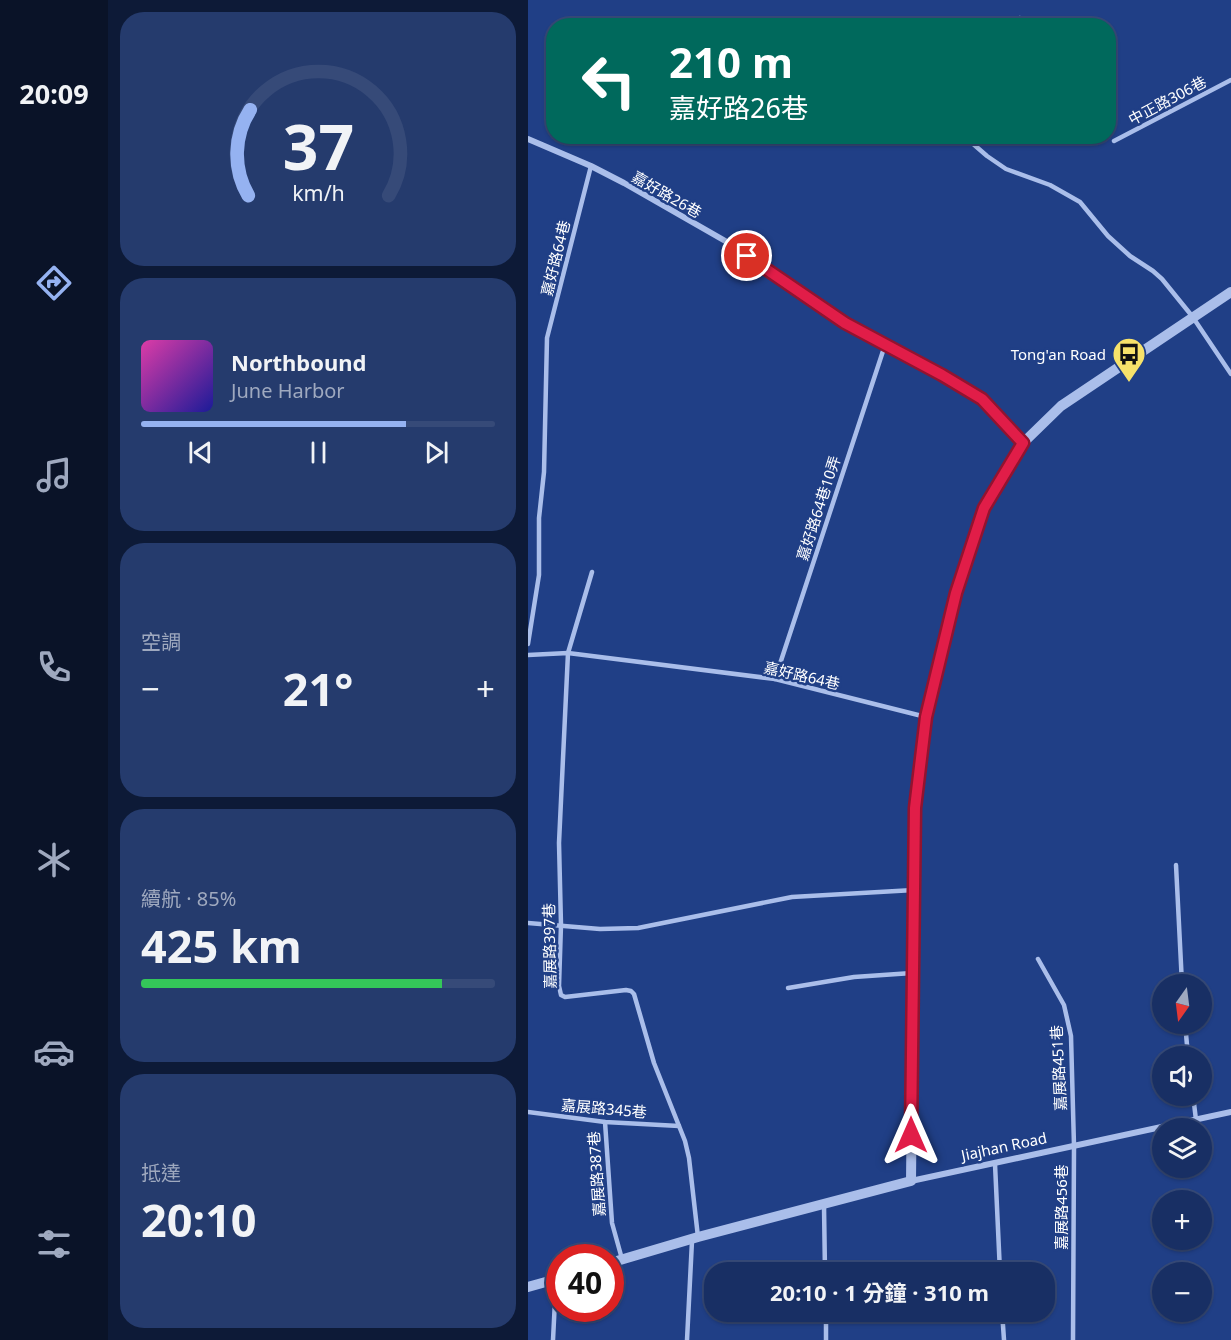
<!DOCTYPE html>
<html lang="zh-TW">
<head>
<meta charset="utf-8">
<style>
	body { margin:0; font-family:"Noto Sans","Noto Sans TC",sans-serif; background:#253b6d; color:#f1f3f6; height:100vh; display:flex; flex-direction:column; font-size:22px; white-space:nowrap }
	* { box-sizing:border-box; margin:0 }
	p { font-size:20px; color:#9fa9bf }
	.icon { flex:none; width:33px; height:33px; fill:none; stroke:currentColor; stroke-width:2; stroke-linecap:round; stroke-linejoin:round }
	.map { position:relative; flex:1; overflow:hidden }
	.drawer { display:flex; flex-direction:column; gap:12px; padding:12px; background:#0d1a37; width:420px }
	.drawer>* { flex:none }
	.guide { position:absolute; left:18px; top:18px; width:570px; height:126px; border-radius:24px; box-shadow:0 2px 4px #0004,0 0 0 2px #364a78; background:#00695c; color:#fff; overflow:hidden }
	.needle { width:39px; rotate:194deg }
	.controls { position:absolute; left:624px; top:974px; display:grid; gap:12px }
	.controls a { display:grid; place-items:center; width:60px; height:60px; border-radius:50%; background:#182f64; box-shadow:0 2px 4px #0004,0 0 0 2px #364a78; font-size:30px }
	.speed { position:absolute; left:18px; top:1244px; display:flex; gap:12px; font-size:30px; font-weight:700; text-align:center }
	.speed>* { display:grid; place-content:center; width:78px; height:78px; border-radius:50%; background:#182f64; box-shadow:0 2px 4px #0004,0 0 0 2px #364a78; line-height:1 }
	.speed .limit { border:9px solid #d22; background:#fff; color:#111 }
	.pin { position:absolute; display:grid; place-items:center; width:51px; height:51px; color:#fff; margin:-26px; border:3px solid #fff; border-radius:50%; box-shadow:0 2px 6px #0007 }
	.me { position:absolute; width:66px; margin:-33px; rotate:0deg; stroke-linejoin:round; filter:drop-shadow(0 0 4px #0008) }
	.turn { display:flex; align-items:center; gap:21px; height:126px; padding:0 24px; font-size:27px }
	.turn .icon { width:78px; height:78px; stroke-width:2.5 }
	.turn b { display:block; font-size:42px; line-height:51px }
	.big { font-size:45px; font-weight:700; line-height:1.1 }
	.drawer .card { flex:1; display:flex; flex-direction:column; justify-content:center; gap:9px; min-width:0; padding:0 21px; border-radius:24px; background:#253b6d }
	.drawer .dial { align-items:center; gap:0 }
	.dial svg { height:156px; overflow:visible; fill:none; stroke:#364a78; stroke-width:7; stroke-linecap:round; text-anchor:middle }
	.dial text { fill:#f1f3f6; stroke:none }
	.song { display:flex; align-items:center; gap:18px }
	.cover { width:72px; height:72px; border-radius:9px; background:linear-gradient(135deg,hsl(320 70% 55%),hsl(240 70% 35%)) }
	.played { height:6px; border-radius:3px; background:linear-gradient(90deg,#95b2f1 75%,#364a78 75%) }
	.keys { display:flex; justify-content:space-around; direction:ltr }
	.heat { display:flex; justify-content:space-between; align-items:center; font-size:33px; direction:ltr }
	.charge { height:9px; border-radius:4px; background:linear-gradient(90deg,#34c759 85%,#364a78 0) }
	.trip { position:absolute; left:176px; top:1262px; width:351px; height:60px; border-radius:24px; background:#182f64; box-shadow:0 2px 4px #0004,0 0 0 2px #364a78; font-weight:700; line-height:60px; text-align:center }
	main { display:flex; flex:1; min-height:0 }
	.tab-bar { display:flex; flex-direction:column; width:108px; justify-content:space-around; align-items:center; background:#0a1328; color:#9fa9bf }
	.tab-bar .icon { width:42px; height:42px }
	.tab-bar .active { color:#95b2f1 }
	.tab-bar b { font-size:27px; color:#f1f3f6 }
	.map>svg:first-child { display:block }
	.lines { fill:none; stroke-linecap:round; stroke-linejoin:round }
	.service { stroke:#aabeea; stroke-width:4.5 }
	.minor { stroke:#aabeea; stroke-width:6 }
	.tertiary { stroke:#aabeea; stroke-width:10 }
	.route-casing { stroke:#92132f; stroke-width:15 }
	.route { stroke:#e11d48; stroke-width:10 }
	.labels { text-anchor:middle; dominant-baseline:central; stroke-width:5; stroke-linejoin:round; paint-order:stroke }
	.street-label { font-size:15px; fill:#fff; stroke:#203f86 }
	.poi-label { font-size:15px; fill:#fff; stroke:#203f86; text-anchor:end }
</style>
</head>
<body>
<main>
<nav class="tab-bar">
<b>20:09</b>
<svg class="icon active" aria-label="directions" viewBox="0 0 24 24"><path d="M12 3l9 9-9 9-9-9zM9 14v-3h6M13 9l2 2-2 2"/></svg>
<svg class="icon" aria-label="music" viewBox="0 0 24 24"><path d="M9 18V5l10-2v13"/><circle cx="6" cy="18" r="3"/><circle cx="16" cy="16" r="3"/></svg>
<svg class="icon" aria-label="phone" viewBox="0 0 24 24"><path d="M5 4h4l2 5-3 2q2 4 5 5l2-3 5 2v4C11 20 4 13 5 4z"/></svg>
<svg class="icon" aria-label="climate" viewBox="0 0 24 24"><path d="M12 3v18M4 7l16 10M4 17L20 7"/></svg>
<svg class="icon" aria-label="car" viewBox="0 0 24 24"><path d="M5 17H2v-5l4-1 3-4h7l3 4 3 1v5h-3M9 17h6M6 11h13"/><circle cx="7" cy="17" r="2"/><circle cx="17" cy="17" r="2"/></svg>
<svg class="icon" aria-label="filters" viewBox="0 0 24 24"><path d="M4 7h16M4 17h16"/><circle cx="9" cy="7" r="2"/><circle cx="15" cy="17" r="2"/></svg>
</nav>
<section class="drawer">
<div class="card dial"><svg viewBox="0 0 100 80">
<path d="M14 69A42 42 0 1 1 86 69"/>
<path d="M14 69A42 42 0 0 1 15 25" stroke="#95b2f1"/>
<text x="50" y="56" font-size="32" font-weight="700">37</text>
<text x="50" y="72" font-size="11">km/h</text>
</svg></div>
<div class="card">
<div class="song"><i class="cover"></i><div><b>Northbound</b><p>June Harbor</p></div></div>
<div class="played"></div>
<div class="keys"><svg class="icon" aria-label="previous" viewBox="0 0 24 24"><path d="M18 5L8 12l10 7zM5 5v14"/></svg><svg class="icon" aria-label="pause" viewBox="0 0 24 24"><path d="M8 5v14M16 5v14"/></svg><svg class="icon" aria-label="next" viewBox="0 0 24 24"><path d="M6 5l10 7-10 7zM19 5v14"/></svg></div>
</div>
<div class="card"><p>空調</p>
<div class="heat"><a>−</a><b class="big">21°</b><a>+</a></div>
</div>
<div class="card"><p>續航 · 85%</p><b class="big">425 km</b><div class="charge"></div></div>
<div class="card"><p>抵達</p><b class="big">20:10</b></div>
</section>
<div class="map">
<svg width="703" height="1340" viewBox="0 0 703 1340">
	<rect width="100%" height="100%" fill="#203f86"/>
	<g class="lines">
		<!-- service -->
		<g class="service">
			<polyline points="488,26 492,18"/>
			<polyline points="436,136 459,156 478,169 522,185 552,202 580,236 602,256 625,271 634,279 664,316 703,374"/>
			<polyline points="586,141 703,80"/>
			<polyline points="64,572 40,653 31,843 33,925 31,986 33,995 37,997 98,990 103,991 106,994 126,1063 157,1141 161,1158 170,1237"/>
			<polyline points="0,644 11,575 11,518 16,472 19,338 63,166"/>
			<polyline points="0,655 40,653 247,679 398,717"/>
			<polyline points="247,679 357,345"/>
			<polyline points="648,865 654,984"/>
			<polyline points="0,923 72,929 110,928 264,897 386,890"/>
			<polyline points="510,959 536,1005 543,1036 546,1146 545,1340"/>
			<polyline points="260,988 326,977 384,973"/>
			<polyline points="657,1023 660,1056"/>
			<polyline points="665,1095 668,1120"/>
			<polyline points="0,1112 77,1122 151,1126"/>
			<polyline points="77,1122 84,1223 94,1259"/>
			<polyline points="467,1164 472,1272"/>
			<polyline points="296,1206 297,1272"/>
			<polyline points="298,1311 298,1340"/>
			<polyline points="474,1311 476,1340"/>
			<polyline points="25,1340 28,1280"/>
			<polyline points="159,1340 164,1241"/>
		</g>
		<!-- minor -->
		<g class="minor">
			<polyline points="0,139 63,166 96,183 199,242 317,323 415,375 454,399 495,443"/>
			<polyline points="383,1181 703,1112"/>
		</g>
		<!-- tertiary -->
		<g class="tertiary">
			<polyline points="82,1263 170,1237 383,1181 387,808 400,707 428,593 456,508 495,443 533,406 703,292"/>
			<polyline points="0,1287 32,1278"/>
		</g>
	</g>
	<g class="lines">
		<defs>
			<polyline id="route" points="219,256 317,323 414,375 454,399 495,443 456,508 428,593 398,717 387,808 383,1135"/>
		</defs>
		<!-- route casing -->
		<use href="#route" class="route-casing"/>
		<!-- route -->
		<use href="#route" class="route"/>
	</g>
	<!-- icons -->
	<defs>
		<symbol id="bus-pin" viewBox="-11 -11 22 30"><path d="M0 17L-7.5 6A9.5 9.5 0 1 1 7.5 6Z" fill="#f7e26a" stroke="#203f86"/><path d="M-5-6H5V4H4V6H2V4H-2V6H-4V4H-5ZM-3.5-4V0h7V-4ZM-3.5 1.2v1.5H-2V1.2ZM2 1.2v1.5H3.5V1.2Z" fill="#111"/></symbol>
	</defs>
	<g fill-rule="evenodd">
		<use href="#bus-pin" x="582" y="335" width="38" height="52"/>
	</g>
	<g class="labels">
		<!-- street labels -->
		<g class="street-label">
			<text transform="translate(639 100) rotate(-28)">中正路306巷</text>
			<text transform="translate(139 194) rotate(30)">嘉好路26巷</text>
			<text transform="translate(27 258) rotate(-76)">嘉好路64巷</text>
			<text transform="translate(290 508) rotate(-72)">嘉好路64巷10弄</text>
			<text transform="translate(274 675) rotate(13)">嘉好路64巷</text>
			<text transform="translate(21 946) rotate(-91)">嘉展路397巷</text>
			<text transform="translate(530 1068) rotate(-93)">嘉展路451巷</text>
			<text transform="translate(76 1108) rotate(5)">嘉展路345巷</text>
			<text transform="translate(476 1146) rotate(-12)">Jiajhan Road</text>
			<text transform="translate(68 1174) rotate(-94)">嘉展路387巷</text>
			<text transform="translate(533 1207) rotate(-90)">嘉展路456巷</text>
		</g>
		<!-- poi labels -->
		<g class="poi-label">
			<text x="578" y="354">Tong'an Road</text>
		</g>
	</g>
</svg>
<div class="controls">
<a><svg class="needle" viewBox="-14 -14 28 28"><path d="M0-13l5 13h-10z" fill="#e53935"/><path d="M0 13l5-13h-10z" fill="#9fa9bf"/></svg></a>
<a><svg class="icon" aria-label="sound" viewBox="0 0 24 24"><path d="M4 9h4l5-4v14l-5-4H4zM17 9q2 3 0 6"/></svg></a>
<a><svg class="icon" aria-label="layers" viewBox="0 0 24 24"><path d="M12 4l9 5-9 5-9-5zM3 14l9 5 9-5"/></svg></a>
<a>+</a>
<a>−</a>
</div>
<div class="speed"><div class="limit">40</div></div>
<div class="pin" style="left:219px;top:256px;background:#d93025"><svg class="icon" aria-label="arrive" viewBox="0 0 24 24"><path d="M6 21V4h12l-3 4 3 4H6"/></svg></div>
<svg class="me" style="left:383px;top:1135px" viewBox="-20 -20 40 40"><path d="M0-17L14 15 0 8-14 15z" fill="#e11d48" stroke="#fff" stroke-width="4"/></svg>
<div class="trip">20:10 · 1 分鐘 · 310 m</div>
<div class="guide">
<div class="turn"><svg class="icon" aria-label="left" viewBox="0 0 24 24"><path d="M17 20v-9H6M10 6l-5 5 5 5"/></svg><div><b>210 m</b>嘉好路26巷</div></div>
</div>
</div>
</main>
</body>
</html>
